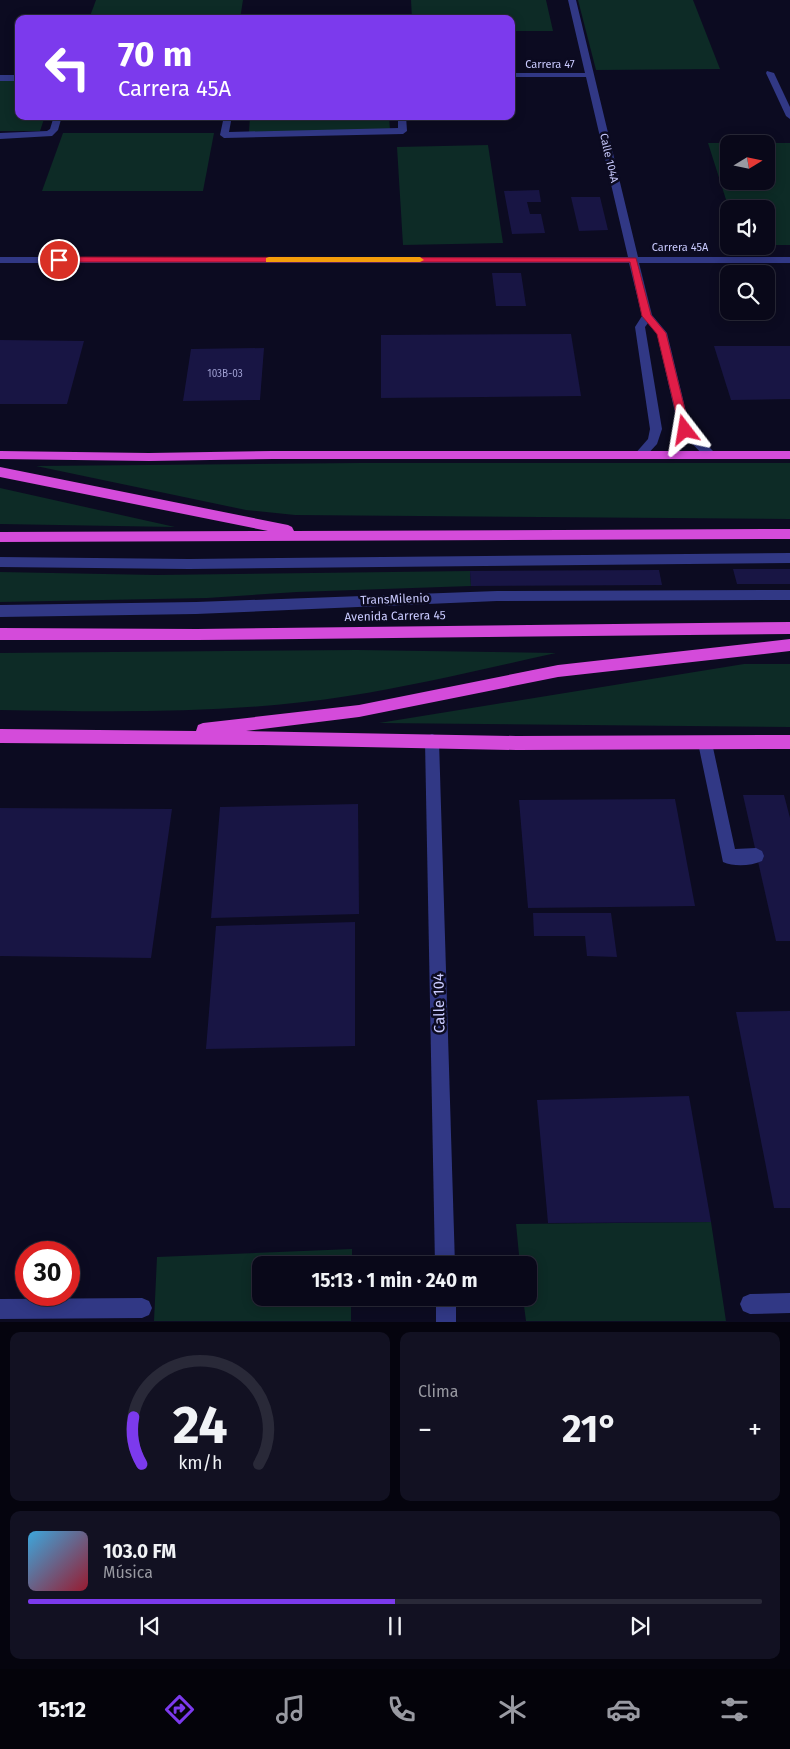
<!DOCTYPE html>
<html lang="es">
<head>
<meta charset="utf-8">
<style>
	body { margin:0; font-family:"Fira Sans",sans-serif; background:#121122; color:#f1f3f6; height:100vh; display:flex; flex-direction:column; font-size:19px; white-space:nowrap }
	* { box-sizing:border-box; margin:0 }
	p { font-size:16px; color:#999aa2 }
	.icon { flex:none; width:28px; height:28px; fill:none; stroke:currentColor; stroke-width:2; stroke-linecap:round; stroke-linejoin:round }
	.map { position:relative; height:1322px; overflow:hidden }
	.drawer { display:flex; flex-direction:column; gap:10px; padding:10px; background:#05040e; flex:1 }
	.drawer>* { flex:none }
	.hud { position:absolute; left:15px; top:15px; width:500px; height:105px; border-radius:10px; box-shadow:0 2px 12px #0003,0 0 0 1px #292938; background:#7c3aed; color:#fff; overflow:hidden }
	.needle { width:32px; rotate:80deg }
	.tools { position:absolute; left:720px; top:135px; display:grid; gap:10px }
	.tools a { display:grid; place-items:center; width:55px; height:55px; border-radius:10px; background:#090819; box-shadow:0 2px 12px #0003,0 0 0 1px #292938; font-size:25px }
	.speed { position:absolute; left:15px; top:1241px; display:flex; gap:10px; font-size:25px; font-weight:700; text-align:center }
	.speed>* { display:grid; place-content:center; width:65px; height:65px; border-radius:50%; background:#090819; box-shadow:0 2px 12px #0003,0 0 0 1px #292938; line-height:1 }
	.speed .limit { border:8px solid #d22; background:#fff; color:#111 }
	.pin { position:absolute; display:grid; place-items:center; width:42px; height:42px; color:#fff; margin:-21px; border:2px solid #fff; border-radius:50%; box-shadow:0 1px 5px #0007 }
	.me { position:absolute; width:55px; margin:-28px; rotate:346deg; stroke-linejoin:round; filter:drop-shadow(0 0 4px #0008) }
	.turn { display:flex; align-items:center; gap:18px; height:105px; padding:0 20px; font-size:22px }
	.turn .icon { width:65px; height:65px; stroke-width:2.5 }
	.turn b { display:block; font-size:35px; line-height:42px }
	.big { font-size:38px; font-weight:700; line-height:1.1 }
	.drawer .card { flex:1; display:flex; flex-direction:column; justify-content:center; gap:8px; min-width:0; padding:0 18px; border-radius:10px; background:#121122 }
	.drawer .dial { align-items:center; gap:0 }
	.dial svg { height:130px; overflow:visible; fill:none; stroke:#292938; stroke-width:7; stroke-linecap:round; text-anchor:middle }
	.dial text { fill:#f1f3f6; stroke:none }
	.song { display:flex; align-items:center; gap:15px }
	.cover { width:60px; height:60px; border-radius:8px; background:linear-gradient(135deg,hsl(200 70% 55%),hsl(350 70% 35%)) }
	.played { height:5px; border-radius:2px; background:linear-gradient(90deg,#7c3aed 50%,#292938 50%) }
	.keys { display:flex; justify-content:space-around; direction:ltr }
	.heat { display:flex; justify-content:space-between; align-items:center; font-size:28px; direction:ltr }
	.drawer .tiles { flex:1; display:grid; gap:10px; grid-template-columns:1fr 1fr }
	.card:last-child { grid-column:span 2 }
	.trip { position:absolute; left:252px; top:1256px; width:285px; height:50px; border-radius:10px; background:#090819; box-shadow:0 2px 12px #0003,0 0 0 1px #292938; font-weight:700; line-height:50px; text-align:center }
	.tabs { display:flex; height:80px; justify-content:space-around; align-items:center; background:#04030a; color:#999aa2 }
	.tabs .icon { width:35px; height:35px }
	.tabs .current { color:#7c3aed }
	.tabs b { font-size:22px; color:#f1f3f6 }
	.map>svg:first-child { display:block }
	.green { fill:#0d2b26; fill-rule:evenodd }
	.building { fill:#181544 }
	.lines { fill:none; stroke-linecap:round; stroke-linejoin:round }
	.service { fill:#313885; fill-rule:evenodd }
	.minor { fill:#313885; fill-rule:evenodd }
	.tertiary { fill:#313885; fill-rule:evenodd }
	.trunk { fill:#d44bda; fill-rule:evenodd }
	.route { fill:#e11d48; stroke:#92132f }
	.slow { fill:#f59e0b }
	.labels { text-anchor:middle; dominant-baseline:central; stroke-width:5; stroke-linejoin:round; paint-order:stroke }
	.number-label { font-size:10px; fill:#9e9ed0 }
	.far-street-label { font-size:11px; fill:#cacbff; stroke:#0c0b21 }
	.street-label { font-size:12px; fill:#cacbff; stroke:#0c0b21 }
	.near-street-label { font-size:15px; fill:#cacbff; stroke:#0c0b21 }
</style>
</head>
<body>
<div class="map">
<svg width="790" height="1322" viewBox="0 0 790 1322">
	<rect width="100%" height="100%" fill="#0c0b21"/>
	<!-- green -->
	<g class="green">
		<polygon points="96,0 243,0 240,19 89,19"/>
		<polygon points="411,0 546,0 553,31 511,31 511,19 412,19"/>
		<polygon points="578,0 693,0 720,69 596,70"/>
		<polygon points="0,81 19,81 19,116 45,116 40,131 0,131"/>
		<polygon points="250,116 389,116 390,130 249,132"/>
		<polygon points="63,133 214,133 203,191 42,191"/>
		<path d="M 708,143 L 790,143 L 790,245 L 766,245 L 766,209 L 729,209 ZM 729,144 L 766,144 L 766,181 L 729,181 Z"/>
		<polygon points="488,145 503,243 403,245 397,147"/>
		<polygon points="359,463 790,463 790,519 295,515 246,510 36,466"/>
		<polygon points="0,488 175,527 0,524"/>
		<polygon points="470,571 471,586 297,592 207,598 0,602 0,572 156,575"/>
		<path d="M 357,650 L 556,653 C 487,668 418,685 348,696 C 233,714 116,712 0,710 L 0,653 Z"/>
		<polygon points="744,664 790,664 790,727 379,723"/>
		<polygon points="711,1222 726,1321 526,1321 523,1298 529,1298 529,1265 520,1265 516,1224"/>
		<polygon points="352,1249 352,1265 261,1265 261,1298 351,1298 351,1321 154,1321 157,1257"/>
	</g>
	<!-- building -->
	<g class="building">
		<polygon points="539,190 541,202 527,202 530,214 541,214 545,233 512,234 504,191"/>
		<polygon points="571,197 600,197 608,230 579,231"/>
		<polygon points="492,273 521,273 526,306 496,306"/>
		<polygon points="571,334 581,396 381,398 381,335"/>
		<polygon points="0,340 84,341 67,404 0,404"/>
		<polygon points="714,346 790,346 790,399 731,400"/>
		<polygon points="264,348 260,400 183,401 191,349"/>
		<polygon points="733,569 790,569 790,584 737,584"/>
		<polygon points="659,570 662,585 471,586 470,571"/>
		<polygon points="743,795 784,795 790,818 790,941 776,941"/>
		<polygon points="675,799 695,906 528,908 519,800"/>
		<polygon points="358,804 359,914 211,918 220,807"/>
		<polygon points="0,808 172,809 151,958 0,956"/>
		<polygon points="533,913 611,913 617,957 587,956 585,936 534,936"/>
		<polygon points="355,922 355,1046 206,1049 216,926"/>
		<polygon points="790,1011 790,1208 774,1208 736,1012"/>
		<polygon points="689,1096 711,1222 548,1223 537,1100"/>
	</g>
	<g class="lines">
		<!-- service -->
		<g class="service">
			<polygon points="790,553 790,563 189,569 0,567 0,557 189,559"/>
			<polygon points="790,590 790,600 497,601 196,614 0,617 0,605 196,602 497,591"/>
			<path d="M 705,736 L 710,738 L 712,743 L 735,849 L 756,848 L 762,851 L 764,856 L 762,861 C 751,866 734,867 723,862 L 698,743 L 700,738 Z"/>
		</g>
		<!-- minor -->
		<g class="minor">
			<polygon points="568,0 576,0 638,257 790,257 790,263 639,263 652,315 667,333 690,428 714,452 716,455 714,458 706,458 679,430 657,334 648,323 645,327 662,429 657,444 644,458 636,458 634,455 648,439 650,429 635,327 642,316 629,263 0,263 0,257 628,257 586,77 511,77 511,73 585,73"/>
			<polygon points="767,71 774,73 790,107 790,119 786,116 766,73"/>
			<rect x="0" y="75" width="19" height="6"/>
			<polygon points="54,116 62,116 58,130 52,136 0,139 0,133 47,131 50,129"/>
			<polygon points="224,116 232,116 229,132 398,128 398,116 406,116 407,131 403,134 224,138 220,135"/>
			<polygon points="790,1293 790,1313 750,1314 743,1311 740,1304 743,1297 750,1294"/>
			<polygon points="142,1298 149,1301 152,1308 149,1315 142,1318 0,1319 0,1299"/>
		</g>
		<!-- tertiary -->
		<g class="tertiary">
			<polygon points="432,734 437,736 439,741 455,1265 435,1265 425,741 427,736"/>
			<rect x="436" y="1298" width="20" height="24"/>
		</g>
		<!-- trunk -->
		<g class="trunk">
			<polygon points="0,451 149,453 273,451 790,451 790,459 273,459 149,461 0,459"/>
			<polygon points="0,467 288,525 292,527 294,531 790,529 790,539 0,542 0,532 268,531 0,477"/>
			<polygon points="790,622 790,634 197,640 0,640 0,628 197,629"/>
			<polygon points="790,639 790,651 558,677 359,717 246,731 516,736 790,735 790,749 516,750 263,745 0,743 0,729 196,731 198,725 203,723 359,705 558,665"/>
		</g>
	</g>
	<!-- route -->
	<polygon class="route" points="59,257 636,258 651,315 666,333 690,430 685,433 680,430 657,334 642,316 630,262 56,262 55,260"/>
	<!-- slow -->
	<polygon class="slow" points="269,257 420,257 424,260 420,262 266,262 266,258"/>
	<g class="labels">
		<!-- number labels -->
		<g class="number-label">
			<text x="225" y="374">103B-03</text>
		</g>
		<!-- far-street labels -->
		<g class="far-street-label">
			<text x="550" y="64">Carrera 47</text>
			<text transform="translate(609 158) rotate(77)">Calle 104A</text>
			<text x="680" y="247">Carrera 45A</text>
		</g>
		<!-- street labels -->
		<g class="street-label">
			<text transform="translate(395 599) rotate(-2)">TransMilenio</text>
			<text transform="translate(395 616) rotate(-1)">Avenida Carrera 45</text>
		</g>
		<!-- near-street labels -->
		<g class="near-street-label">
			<text transform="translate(439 1003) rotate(-91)">Calle 104</text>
		</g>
	</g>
</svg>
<div class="tools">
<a><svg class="needle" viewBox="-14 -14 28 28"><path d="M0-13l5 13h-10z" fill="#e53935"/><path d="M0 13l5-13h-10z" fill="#999aa2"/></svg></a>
<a><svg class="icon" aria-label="sound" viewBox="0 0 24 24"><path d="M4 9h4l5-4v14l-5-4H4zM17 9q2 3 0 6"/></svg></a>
<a><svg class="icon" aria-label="search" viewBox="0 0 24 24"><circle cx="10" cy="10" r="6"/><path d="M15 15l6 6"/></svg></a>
</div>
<div class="speed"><div class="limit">30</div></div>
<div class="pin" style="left:59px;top:260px;background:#d93025"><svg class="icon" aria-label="arrive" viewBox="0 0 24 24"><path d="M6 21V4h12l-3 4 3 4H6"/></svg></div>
<svg class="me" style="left:685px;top:430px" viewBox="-20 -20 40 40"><path d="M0-17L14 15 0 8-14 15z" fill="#e11d48" stroke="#fff" stroke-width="4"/></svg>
<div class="trip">15:13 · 1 min · 240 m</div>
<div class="hud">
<div class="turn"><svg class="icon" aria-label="left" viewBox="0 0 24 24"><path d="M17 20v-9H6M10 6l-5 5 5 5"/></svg><div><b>70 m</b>Carrera 45A</div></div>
</div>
</div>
<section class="drawer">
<div class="tiles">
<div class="card dial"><svg viewBox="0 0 100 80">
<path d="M14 69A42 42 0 1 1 86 69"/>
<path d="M14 69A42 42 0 0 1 9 40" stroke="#7c3aed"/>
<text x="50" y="56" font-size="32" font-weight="700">24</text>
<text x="50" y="72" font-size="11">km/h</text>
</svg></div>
<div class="card"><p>Clima</p>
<div class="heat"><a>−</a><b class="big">21°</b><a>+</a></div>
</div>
<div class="card">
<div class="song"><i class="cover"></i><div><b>103.0 FM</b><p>Música</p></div></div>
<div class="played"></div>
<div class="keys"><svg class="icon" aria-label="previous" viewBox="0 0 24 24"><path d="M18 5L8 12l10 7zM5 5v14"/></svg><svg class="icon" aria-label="pause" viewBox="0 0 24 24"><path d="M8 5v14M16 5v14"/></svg><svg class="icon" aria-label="next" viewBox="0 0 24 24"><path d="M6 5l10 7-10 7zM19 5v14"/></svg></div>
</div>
</div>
</section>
<nav class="tabs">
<b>15:12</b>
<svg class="icon current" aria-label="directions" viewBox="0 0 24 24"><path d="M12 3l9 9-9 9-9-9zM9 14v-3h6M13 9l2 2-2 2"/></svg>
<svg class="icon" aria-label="music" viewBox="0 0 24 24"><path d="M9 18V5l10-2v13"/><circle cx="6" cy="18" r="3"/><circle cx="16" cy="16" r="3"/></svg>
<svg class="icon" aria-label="phone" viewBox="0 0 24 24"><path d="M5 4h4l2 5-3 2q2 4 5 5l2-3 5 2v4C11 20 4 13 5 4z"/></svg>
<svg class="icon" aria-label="climate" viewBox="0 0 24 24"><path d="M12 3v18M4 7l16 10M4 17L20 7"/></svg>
<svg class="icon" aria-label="car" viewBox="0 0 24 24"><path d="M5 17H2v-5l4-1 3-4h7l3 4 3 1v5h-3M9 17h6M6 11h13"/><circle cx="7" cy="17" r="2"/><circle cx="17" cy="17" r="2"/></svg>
<svg class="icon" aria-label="filters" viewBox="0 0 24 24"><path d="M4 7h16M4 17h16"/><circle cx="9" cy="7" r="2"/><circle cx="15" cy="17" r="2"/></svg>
</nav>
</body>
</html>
